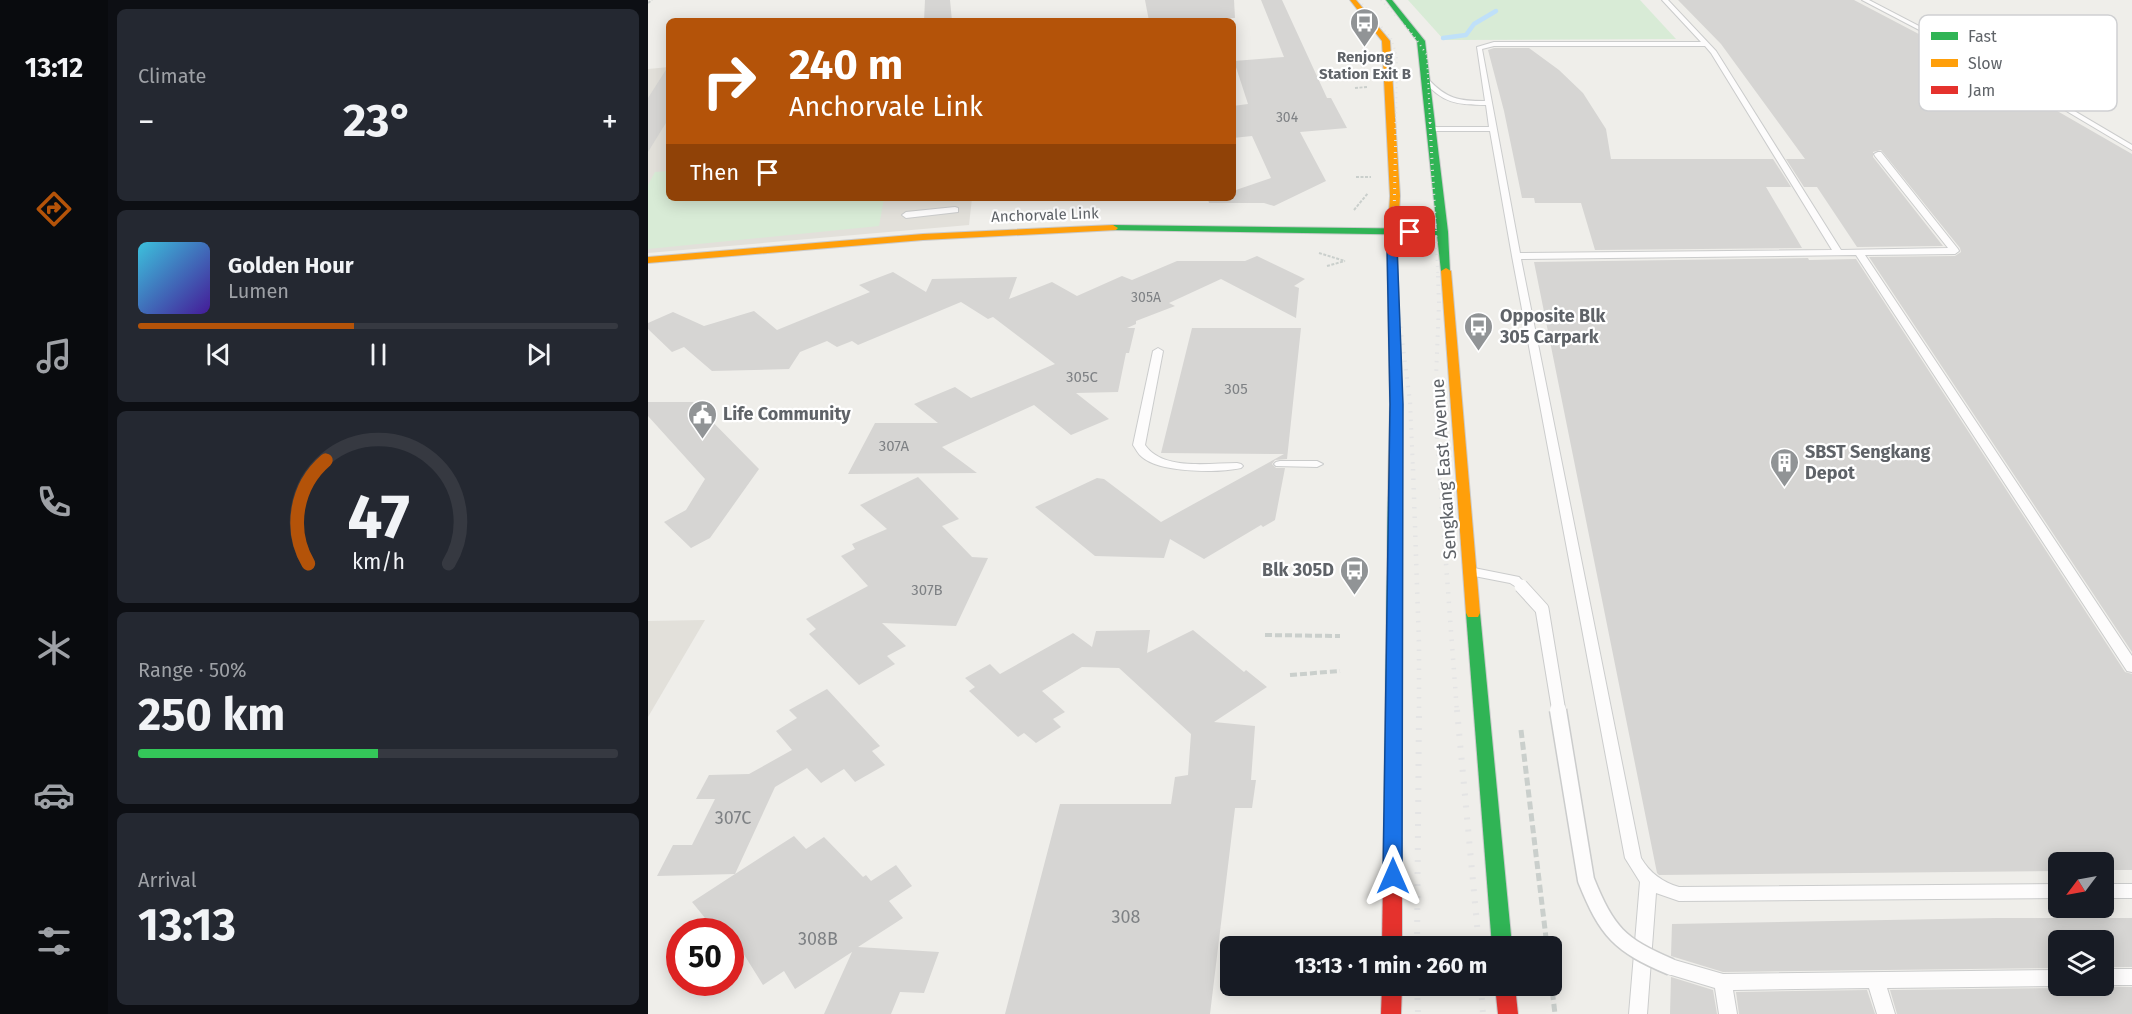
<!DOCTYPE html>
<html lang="en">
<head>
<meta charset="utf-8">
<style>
	body { margin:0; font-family:"Fira Sans",sans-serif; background:#242831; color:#f1f3f6; height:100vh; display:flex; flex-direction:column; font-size:22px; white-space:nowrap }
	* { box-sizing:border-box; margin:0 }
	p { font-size:20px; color:#9ea1a6 }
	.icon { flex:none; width:33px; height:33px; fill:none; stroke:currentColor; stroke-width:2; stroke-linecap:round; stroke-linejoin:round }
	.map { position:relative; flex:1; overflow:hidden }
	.panel { display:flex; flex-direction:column; gap:9px; padding:9px; background:#0d0f14; width:540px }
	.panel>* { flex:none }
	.guide { position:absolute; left:18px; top:18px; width:570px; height:183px; border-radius:9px; box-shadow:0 3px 15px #0003; background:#b45309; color:#fff; overflow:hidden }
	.needle { width:39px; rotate:238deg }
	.buttons { position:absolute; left:1400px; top:852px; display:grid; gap:12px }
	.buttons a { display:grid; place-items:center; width:66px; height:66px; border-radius:9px; background:#171b24; box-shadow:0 3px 15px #0003; font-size:30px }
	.speed { position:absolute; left:18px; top:918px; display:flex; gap:12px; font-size:30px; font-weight:700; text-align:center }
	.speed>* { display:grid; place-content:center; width:78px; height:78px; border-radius:50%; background:#171b24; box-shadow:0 3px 15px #0003; line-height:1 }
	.speed .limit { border:9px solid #d22; background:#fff; color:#111 }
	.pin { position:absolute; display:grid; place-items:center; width:51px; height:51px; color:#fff; margin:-26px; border-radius:12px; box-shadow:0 3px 9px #0006 }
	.me { position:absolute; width:66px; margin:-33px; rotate:0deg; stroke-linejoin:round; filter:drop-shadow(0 0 4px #0008) }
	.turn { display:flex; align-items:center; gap:21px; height:126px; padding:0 24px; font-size:27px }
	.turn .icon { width:78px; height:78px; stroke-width:2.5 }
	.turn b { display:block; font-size:42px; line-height:51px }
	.then { display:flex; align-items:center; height:57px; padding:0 24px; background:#0003; gap:12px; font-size:22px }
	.big { font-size:45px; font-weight:700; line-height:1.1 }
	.panel .widget { flex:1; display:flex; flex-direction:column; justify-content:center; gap:9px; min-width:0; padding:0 21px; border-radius:9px; background:#242831 }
	.panel .dial { align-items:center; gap:0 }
	.dial svg { height:156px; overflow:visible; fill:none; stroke:#363941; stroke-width:7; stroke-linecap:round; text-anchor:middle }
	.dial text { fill:#f1f3f6; stroke:none }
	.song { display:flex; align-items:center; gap:18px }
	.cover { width:72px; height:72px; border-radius:9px; background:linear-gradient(135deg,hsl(190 70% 55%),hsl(260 70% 35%)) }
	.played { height:6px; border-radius:3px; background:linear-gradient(90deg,#b45309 45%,#363941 45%) }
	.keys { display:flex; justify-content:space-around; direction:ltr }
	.heat { display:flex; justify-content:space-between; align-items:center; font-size:33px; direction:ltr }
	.charge { height:9px; border-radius:4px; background:linear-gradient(90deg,#34c759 50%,#363941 0) }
	.trip { position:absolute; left:572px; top:936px; width:342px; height:60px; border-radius:9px; background:#171b24; box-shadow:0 3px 15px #0003; font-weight:700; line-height:60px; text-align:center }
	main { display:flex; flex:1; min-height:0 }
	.tab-bar { display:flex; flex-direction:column; width:108px; justify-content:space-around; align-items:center; background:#090b0e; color:#9ea1a6 }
	.tab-bar .icon { width:42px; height:42px }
	.tab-bar .on { color:#b45309 }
	.tab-bar b { font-size:27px; color:#f1f3f6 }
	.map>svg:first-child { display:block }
	.education { fill:#e2e0da }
	.green { fill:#d8ebd6 }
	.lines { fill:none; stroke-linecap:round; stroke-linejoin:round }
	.stream { stroke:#bfe0f9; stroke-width:4.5 }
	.building { fill:#d6d5d3 }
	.lane-casing { stroke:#cbcccc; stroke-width:2 }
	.fast-casing { stroke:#cacacb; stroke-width:2 }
	.slow-casing { stroke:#cacacb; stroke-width:2 }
	.jam-casing { stroke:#cacacb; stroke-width:2 }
	.path-far2 { stroke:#cacfcc; stroke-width:2; stroke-dasharray:3 1.5; stroke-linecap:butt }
	.path-far1 { stroke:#cacfcc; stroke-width:4; stroke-dasharray:7 3; stroke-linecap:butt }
	.path { stroke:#cacfcc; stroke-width:5; stroke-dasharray:8 4; stroke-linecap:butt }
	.lane { fill:#fdfcfc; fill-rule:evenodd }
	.fast { fill:#30b455; fill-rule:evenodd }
	.slow { fill:#ff9f0a; fill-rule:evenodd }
	.jam { fill:#e5322d; fill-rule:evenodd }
	.rail-far4 { stroke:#e4e4e4; stroke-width:2; stroke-dasharray:1 4; stroke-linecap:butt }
	.rail-far3 { stroke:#e4e4e4; stroke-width:3; stroke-dasharray:1 5; stroke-linecap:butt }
	.rail-far2 { stroke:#e4e4e4; stroke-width:4; stroke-dasharray:1.5 7; stroke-linecap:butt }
	.rail-far1 { stroke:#e4e4e4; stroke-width:4.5; stroke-dasharray:1.5 8; stroke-linecap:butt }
	.rail { stroke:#e4e4e4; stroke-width:6; stroke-dasharray:2 10; stroke-linecap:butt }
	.lane-bridge-far1-casing { stroke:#cbcccc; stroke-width:15; stroke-linecap:butt }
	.lane-bridge-casing { stroke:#cbcccc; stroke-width:19; stroke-linecap:butt }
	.lane-bridge-far1 { stroke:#fdfcfc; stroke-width:13 }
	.lane-bridge { stroke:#fdfcfc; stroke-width:16 }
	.route { fill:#1a73e8; stroke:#114b97; stroke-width:1.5 }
	.labels { text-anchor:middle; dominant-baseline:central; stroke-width:4.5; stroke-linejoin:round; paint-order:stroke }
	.far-number-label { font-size:14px; fill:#7e8184 }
	.far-poi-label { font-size:15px; font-weight:bold; fill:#5f6368; stroke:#fff }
	.far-street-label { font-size:15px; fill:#5f6368; stroke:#fff }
	.number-label { font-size:15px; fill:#7e8184 }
	.poi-label { font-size:18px; font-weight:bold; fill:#5f6368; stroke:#fff; text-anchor:start }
	.street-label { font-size:18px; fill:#5f6368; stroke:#fff }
	.near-number-label { font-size:18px; fill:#7e8184 }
	.key { fill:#fff; stroke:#cfd0d2; stroke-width:1.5 }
	.key-label { font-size:16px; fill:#5f6368 }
</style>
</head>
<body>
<main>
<nav class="tab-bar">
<b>13:12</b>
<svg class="icon on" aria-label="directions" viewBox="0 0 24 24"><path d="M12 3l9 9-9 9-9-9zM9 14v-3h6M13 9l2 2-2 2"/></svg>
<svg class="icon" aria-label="music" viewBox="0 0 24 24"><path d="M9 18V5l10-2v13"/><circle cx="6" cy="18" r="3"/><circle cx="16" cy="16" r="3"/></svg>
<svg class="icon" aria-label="phone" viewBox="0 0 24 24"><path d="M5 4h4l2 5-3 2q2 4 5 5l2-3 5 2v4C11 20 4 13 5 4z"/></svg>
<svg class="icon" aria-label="climate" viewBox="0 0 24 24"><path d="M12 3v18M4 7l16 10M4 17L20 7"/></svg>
<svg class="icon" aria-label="car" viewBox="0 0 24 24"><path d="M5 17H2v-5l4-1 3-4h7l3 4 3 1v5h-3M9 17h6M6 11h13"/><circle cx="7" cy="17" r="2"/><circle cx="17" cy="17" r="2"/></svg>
<svg class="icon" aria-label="filters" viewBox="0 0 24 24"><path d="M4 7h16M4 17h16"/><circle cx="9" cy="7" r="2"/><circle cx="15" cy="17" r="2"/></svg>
</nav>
<section class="panel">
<div class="widget"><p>Climate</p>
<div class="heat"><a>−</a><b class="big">23°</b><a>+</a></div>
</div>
<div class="widget">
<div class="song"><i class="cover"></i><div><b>Golden Hour</b><p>Lumen</p></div></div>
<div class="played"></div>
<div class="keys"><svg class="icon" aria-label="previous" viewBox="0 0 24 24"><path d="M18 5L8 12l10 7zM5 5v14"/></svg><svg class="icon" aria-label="pause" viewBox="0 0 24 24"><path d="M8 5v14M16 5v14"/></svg><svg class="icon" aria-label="next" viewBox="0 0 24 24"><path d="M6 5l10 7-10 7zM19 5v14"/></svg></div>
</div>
<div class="widget dial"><svg viewBox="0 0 100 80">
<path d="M14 69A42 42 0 1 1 86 69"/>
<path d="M14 69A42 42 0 0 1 23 16" stroke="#b45309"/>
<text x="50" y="56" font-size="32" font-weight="700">47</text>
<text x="50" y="72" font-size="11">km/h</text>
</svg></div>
<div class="widget"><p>Range · 50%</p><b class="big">250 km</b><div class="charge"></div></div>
<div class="widget"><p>Arrival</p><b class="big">13:13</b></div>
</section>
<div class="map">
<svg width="1484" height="1014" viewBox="0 0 1484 1014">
	<rect width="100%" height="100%" fill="#efeeea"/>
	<!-- education -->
	<g class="education">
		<polygon points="21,67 21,198 324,198 321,225 0,253 0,69"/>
		<polygon points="57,620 0,717 0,621"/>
	</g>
	<!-- green -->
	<g class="green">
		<polygon points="760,0 992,0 1028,39 796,40"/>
		<polygon points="21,171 21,198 236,198 231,226 0,249 0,185 7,172"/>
	</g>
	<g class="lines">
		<!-- stream -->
		<polyline class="stream" points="795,38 818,35 826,24 848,11"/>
	</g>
	<!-- building -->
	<g class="building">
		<polygon points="277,0 302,0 304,21 276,21"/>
		<polygon points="497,0 586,0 587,18 501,21"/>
		<polygon points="613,0 634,0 679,98 683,98 699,128 652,132 678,181 626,206 616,203 561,203 560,199 564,198 585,198 585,191 623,178 604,136 585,138 585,106 600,104 586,61 636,57"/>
		<polygon points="1030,0 1206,0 1326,63 1484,154 1484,652 1221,257 1307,256 1313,252 1312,248 1233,150 1225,152 1225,157 1295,246 1209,247 1169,187 1156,187 1138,159 1157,159 1073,44"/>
		<polygon points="846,48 881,48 911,70 935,93 958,129 963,159 1125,159 1143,187 1118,187 1154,248 947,250 933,203 887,203 886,198 874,198 856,111 840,50"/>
		<polygon points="21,65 21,118 0,152 0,98"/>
		<polygon points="609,256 657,279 646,286 651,288 648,318 573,279 521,303 527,306 488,321 488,324 479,328 487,328 481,353 478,353 470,392 428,393 461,419 423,435 386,405 294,447 329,473 200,474 227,423 290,423 266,404 307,387 323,398 407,364 345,317 340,319 313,302 210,345 204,341 189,347 179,341 152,352 141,369 64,371 36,347 24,352 0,329 0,323 25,312 56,326 106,311 129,330 222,292 211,285 245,272 278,292 284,279 369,277 361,299 404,282 429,296 474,276 484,280 529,261 597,261"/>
		<polygon points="1160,258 1161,260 1208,259 1477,672 1484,674 1484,870 1455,870 1455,862 1410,862 1410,871 1011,875 1009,873 886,262"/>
		<polygon points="544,328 653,328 639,459 627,460 624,464 628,468 637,468 627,520 615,527 613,525 556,559 522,539 516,558 447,556 387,507 449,478 456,479 513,522 636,454 513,453"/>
		<polygon points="0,402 45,402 111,469 62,538 43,548 16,522 38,510 57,479 0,416"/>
		<polygon points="270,477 311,519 294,526 324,557 340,558 308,626 234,623 258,646 239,656 247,664 211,685 161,634 168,629 158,619 220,586 193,556 207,549 204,544 239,529 212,505"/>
		<polygon points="502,630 499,653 545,630 596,672 598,670 619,687 566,722 607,726 603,780 608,780 604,808 587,808 562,1014 357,1014 412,804 523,804 527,777 540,775 543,734 471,668 434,667 394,691 417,712 405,719 413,727 388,743 376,733 370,737 321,691 327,687 317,678 342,664 352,674 425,633 444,647 448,631"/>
		<polygon points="179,689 232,746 224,751 237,765 207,782 196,769 173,783 159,768 127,787 87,874 146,836 158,849 176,837 215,877 218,875 223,881 248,865 264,886 241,901 255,918 210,947 291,952 276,993 252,992 243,1014 176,1014 204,952 147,989 136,971 115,985 82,932 37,932 57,918 44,902 87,874 9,876 25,845 44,845 67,799 48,799 61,775 101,774 144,750 128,731 149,718 141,710"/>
		<polygon points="1348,918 1484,918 1484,967 1455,967 1455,940 1410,940 1410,968 1075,972 1023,956 1024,924"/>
		<polygon points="1023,977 1065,990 1069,1014 1022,1014"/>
		<polygon points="1413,986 1484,987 1484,1014 1249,1014 1242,990 1411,988"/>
		<polygon points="1219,990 1227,1014 1091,1014 1088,992"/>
	</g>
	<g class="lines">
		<defs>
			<g id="lane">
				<path d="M 1014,0 L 1020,0 L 1068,51 L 1193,250 L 1300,248 L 1227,156 L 1226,154 L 1230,152 L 1233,152 L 1310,249 L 1311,251 L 1307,254 L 1217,255 L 1484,656 L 1484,672 L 1479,671 L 1208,255 L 873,259 L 993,858 C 1002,873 1014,882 1031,887 L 1410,884 L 1410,898 L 1031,901 L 1008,893 L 999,1014 L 981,1014 L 992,882 L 977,858 L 864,256 L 842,131 L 783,131 L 779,129 L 783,127 L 841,127 L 838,105 C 809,105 794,103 775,80 L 780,79 C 799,99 810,101 837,101 L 829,47 L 846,42 L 1053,42 ZM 846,46 L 1057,46 L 1063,53 L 1184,250 L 872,253 L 834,49 Z"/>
				<polygon points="1214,0 1221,0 1367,76 1484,145 1484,150 1363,78"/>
				<polygon points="307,207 310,208 310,212 258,218 254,215 258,212"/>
				<path d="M 510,348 L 515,351 L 497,445 C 515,471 561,463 589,463 L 593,464 L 595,466 L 593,468 C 570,473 512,473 494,457 C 490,454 488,449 485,445 L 505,351 Z"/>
				<polygon points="632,461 669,461 675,464 669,467 628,466 626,464 628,462"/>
				<polygon points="826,568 871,577 879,586 873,590 862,583 821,575 820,572 821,569"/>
				<rect x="1455" y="884" width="29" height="14"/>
				<polygon points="1023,959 1075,974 1410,970 1411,986 1239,988 1247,1014 1229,1014 1221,988 1085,990 1089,1014 1071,1014 1067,988 1017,973 1014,967 1017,961"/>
				<rect x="1455" y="969" width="29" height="16"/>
			</g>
			<g id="fast">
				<polygon points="738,0 744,0 777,41 800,232 802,273 798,274 793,271 789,235 462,230 460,228 465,225 789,229 769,41"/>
				<polygon points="747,490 754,494 754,811 751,816 745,818 739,816 736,811 740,494"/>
				<polygon points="825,608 830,609 832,613 864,946 844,946 818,613 820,609"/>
			</g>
			<g id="slow">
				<polygon points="702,0 708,0 742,41 752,196 749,246 754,404 754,494 747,498 740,494 742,404 739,246 742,196 734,41"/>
				<polygon points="465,225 470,228 468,230 275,240 0,263 0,257 275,234"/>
				<polygon points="798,268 803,271 832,613 830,617 820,617 818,613 793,271"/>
			</g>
			<g id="jam">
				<polygon points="745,804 751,806 754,811 754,946 734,946 736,811 739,806"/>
				<polygon points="734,986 754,986 753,1014 733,1014"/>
				<polygon points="847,986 867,986 870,1014 850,1014"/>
			</g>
		</defs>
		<!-- lane casing -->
		<use href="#lane" class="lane-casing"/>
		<!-- fast casing -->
		<use href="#fast" class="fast-casing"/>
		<!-- slow casing -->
		<use href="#slow" class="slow-casing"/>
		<!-- jam casing -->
		<use href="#jam" class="jam-casing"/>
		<!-- path-far2 -->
		<g class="path-far2">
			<polyline points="0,3 4,0"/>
			<polyline points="712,60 715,68"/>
			<polyline points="707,88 719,87"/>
			<polyline points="708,177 723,177"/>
			<polyline points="706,210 720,193"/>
			<polyline points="671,253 697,261"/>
			<polyline points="679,266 697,261"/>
		</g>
		<!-- path-far1 -->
		<g class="path-far1">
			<polyline points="617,635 692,636"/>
			<polyline points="642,675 692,671"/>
		</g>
		<!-- path -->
		<g class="path">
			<polyline points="873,730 899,946"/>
			<polyline points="903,980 907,1014"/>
		</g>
		<!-- lane -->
		<use href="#lane" class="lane"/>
		<!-- fast -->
		<use href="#fast" class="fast"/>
		<!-- slow -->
		<use href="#slow" class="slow"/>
		<!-- jam -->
		<use href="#jam" class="jam"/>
		<!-- rail-far4 -->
		<g class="rail-far4">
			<polyline points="711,0 743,38 749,56 748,124"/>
			<polyline points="733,0 766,36 779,55 782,124"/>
		</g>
		<!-- rail-far3 -->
		<g class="rail-far3">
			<polyline points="748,122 746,219 748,277"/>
			<polyline points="782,122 790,277"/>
		</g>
		<!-- rail-far2 -->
		<g class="rail-far2">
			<polyline points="748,276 749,301 762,401 765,470"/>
			<polyline points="790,276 791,303 787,402 791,470"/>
		</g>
		<!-- rail-far1 -->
		<g class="rail-far1">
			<polyline points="765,469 771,644 771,712"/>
			<polyline points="791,469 809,712"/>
		</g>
		<!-- rail -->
		<g class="rail">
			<polyline points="809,710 831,946"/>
			<polyline points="769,946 771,710"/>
			<polyline points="769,986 770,1014"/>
			<polyline points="833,986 835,1014"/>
		</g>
		<defs>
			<polyline id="lane-bridge-far1" points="873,586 894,609 911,712"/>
			<path id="lane-bridge" d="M 910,710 L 938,880 C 959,932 971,945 1023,967"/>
		</defs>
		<!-- lane-bridge-far1 casing -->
		<use href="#lane-bridge-far1" class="lane-bridge-far1-casing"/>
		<!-- lane-bridge casing -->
		<use href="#lane-bridge" class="lane-bridge-casing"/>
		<!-- lane-bridge-far1 -->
		<use href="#lane-bridge-far1" class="lane-bridge-far1"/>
		<!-- lane-bridge -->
		<use href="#lane-bridge" class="lane-bridge"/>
	</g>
	<!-- route -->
	<polygon class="route" points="745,228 762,229 767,232 762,235 750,234 749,246 755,404 754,876 751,881 745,884 738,881 735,876 742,404 739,246 740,231"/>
	<!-- icons -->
	<defs>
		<symbol id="bus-pin" viewBox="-11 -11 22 30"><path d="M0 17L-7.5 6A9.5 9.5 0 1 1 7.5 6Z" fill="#919496" stroke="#fff"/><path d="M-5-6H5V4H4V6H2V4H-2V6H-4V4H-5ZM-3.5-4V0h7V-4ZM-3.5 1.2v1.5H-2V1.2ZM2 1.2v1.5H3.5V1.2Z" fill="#fff"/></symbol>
		<symbol id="civic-pin" viewBox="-11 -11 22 30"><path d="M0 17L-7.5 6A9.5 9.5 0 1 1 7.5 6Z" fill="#919496" stroke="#fff"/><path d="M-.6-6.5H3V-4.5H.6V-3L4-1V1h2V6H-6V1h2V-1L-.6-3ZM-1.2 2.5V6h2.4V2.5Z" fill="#fff"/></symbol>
		<symbol id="building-pin" viewBox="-11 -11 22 30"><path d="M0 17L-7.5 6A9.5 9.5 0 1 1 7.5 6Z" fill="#919496" stroke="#fff"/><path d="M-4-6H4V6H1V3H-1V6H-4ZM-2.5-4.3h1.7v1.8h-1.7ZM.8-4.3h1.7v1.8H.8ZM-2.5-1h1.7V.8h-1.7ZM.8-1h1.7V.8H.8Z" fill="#fff"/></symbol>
	</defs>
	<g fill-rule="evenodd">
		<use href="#bus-pin" x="700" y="6" width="33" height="45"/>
		<use href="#bus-pin" x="814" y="310" width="33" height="45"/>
		<use href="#civic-pin" x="38" y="398" width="33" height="45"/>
		<use href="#building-pin" x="1120" y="446" width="33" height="45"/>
		<use href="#bus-pin" x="690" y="554" width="33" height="45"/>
	</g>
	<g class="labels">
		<!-- far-number labels -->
		<g class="far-number-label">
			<text x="639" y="117">304</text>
			<text x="498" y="297">305A</text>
		</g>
		<!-- far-poi labels -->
		<g class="far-poi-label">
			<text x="717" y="57">Renjong<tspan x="717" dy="17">Station Exit B</tspan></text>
		</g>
		<!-- far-street labels -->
		<g class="far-street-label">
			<text transform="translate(397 215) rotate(-2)">Anchorvale Link</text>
		</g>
		<!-- number labels -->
		<g class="number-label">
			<text x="434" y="377">305C</text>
			<text x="588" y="389">305</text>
			<text x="246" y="446">307A</text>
			<text x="279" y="590">307B</text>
		</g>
		<!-- poi labels -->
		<g class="poi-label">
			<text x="852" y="316">Opposite Blk<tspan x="852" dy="21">305 Carpark</tspan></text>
			<text x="75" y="414">Life Community</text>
			<text x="1157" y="452">SBST Sengkang<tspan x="1157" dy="21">Depot</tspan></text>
			<text x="686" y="570" text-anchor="end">Blk 305D</text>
		</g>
		<!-- street labels -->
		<g class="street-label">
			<text transform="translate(796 469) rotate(-94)">Sengkang East Avenue</text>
		</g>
		<!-- near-number labels -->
		<g class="near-number-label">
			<text x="85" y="818">307C</text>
			<text x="478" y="917">308</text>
			<text x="170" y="939">308B</text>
		</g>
	</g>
	<!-- legend -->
	<rect x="1271" y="15" width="198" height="96" rx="9" class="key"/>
	<rect x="1283" y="32" width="27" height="8" fill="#30b455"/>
	<rect x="1283" y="59" width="27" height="8" fill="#ff9f0a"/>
	<rect x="1283" y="86" width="27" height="8" fill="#e5322d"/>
	<g class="key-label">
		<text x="1320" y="42">Fast</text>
		<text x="1320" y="69">Slow</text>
		<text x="1320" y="96">Jam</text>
	</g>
</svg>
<div class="buttons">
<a><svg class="needle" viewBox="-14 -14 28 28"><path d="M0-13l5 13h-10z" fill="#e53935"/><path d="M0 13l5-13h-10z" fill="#9ea1a6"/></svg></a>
<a><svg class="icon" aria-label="layers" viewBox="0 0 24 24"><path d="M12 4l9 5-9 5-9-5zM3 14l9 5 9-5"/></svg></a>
</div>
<div class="speed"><div class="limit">50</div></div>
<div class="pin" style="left:762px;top:232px;background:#d93025"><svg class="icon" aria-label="arrive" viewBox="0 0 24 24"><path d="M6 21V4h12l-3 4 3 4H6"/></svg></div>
<svg class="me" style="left:745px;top:876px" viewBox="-20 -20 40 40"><path d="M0-17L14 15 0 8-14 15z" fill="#1a73e8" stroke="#fff" stroke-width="4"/></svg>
<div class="trip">13:13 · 1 min · 260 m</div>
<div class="guide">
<div class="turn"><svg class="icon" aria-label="right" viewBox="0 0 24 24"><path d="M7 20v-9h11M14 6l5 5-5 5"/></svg><div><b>240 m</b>Anchorvale Link</div></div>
<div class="then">Then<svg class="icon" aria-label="arrive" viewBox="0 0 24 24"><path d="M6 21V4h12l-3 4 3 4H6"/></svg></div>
</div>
</div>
</main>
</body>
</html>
